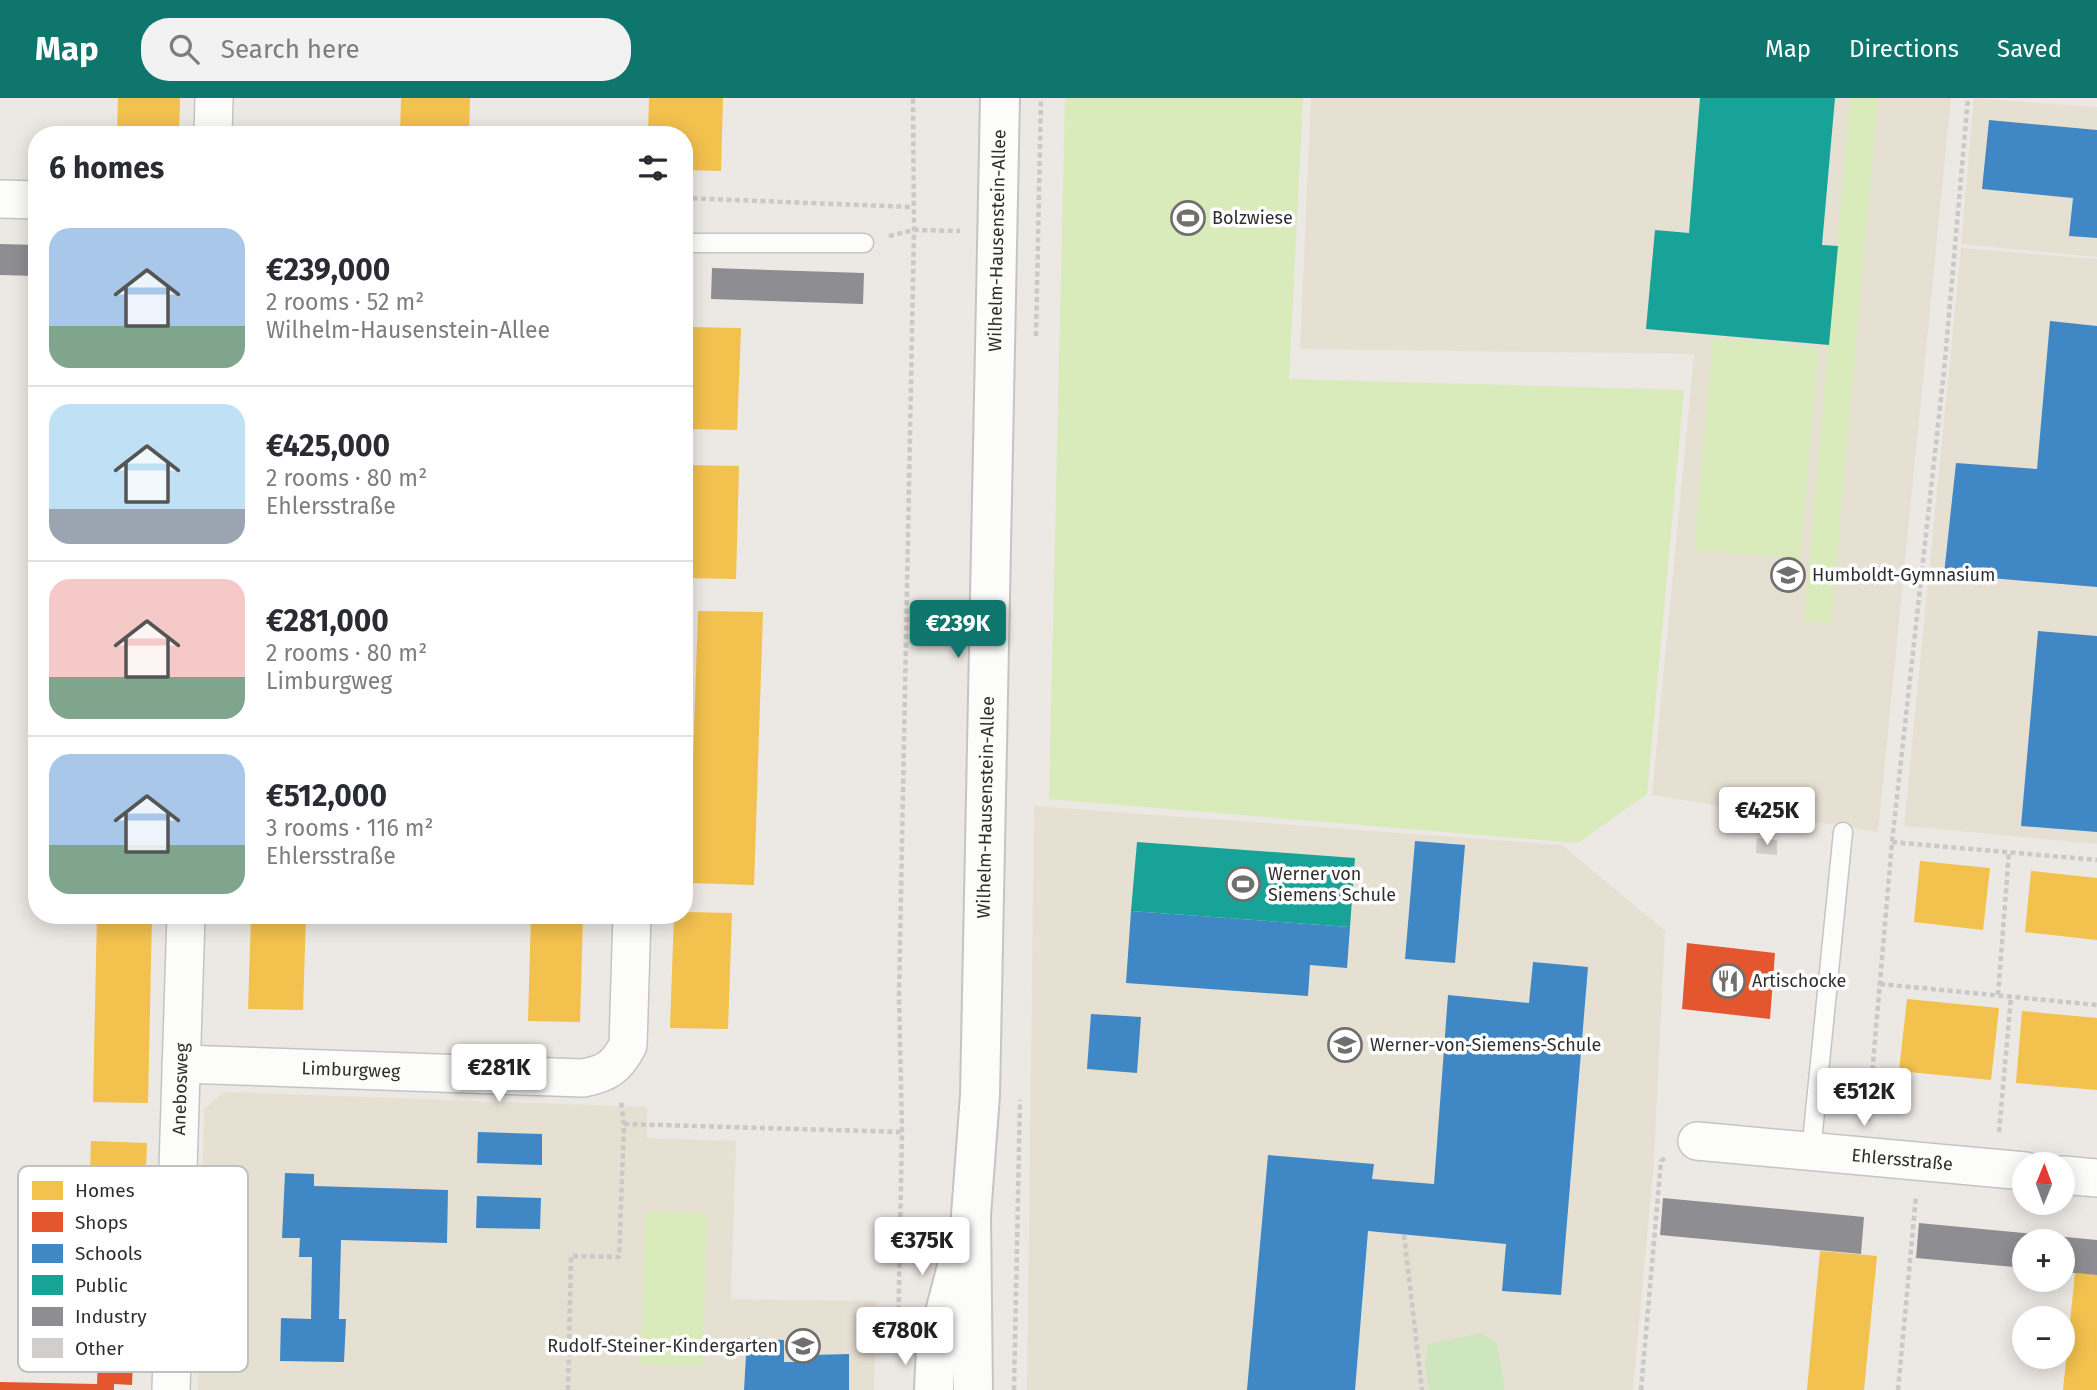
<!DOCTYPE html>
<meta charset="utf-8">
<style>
:root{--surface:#fff;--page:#f2f2f3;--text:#2b2b33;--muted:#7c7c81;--line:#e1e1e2;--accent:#0f766e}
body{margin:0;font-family:"Fira Sans",sans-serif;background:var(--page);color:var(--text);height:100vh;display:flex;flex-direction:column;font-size:26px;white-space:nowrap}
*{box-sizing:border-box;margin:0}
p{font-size:23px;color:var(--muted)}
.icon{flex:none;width:38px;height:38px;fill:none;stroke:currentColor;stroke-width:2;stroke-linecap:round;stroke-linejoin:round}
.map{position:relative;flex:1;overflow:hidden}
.side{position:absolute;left:28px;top:28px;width:665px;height:798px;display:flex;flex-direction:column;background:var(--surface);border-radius:28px;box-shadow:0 4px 18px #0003}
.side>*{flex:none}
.needle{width:46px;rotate:1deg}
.controls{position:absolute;left:2012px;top:1054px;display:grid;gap:14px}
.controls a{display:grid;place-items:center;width:63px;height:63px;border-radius:50%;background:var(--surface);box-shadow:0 4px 18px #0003;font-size:35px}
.price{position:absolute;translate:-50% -60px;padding:0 16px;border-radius:7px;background:#fff;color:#222;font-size:23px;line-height:46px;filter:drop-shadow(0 2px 4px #0008)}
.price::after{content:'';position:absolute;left:50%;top:42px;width:21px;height:16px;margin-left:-10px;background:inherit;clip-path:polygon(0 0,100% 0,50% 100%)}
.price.on{background:var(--accent);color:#fff}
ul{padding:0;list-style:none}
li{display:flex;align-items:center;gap:21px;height:175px;padding:0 21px}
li+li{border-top:2px solid var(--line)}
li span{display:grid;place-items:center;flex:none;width:196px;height:140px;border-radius:21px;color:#555}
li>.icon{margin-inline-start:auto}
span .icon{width:84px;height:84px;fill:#fffc;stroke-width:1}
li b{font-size:30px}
h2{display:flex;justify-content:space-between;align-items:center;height:84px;padding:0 21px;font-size:30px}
header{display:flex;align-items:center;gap:42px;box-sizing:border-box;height:98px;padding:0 35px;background:var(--accent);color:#fff}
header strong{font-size:33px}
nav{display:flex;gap:38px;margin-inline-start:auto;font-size:24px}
.search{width:490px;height:63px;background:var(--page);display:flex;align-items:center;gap:18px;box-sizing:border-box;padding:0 24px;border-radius:28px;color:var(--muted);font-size:26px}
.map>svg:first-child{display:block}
.education{fill:#e6e0d3}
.green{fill:#cee6be}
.pitch{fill:#d9eabb}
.homes{fill:#f2c14e}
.shops{fill:#e4572e}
.schools{fill:#3f88c5}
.public{fill:#17a398}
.industry{fill:#8d8d92}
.building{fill:#d1cecb}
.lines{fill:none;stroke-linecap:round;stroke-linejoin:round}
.lane-casing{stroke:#c5c4c5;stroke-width:21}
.street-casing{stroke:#c5c4c5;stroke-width:40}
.secondary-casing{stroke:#c5c4c5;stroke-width:42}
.path{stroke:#c9c9c8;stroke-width:4.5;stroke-dasharray:5 3.5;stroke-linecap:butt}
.lane{stroke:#fcfcfb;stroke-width:18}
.street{stroke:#fcfcfb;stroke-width:37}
.secondary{stroke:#fcfcfb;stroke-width:38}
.labels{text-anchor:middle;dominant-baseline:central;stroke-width:7;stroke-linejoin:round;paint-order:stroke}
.poi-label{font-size:18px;fill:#2e2e2e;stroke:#fff;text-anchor:start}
.street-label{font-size:18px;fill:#2e2e2e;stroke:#fff}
.key{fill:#fff;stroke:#c0c0c0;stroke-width:2}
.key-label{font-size:19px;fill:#2e2e2e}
</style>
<header>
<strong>Map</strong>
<div class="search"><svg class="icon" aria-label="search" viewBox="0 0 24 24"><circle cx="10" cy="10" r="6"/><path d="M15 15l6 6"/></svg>Search here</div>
<nav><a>Map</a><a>Directions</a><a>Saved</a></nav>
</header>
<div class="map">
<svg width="2097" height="1292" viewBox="0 0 2097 1292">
<rect width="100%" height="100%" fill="#ece8e4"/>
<path class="education" d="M 1311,0 L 1951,0 L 1878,734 L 1652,697 L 1694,256 L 1300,251 Z
M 1974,0 L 2097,9 L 2097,159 L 1961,146 Z
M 1961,150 L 2097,161 L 2097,746 L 1904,728 Z
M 1034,708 L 1562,747 L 1665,833 L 1654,1062 L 1633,1292 L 1027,1292 Z
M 225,994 L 647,1009 L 647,1040 L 736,1043 L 731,1201 L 877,1203 L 874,1292 L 198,1292 L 204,1011 Z"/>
<path class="green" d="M 1481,1235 L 1497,1245 L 1505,1292 L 1429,1292 L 1425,1268 L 1428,1246 Z"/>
<path class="pitch" d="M 1065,0 L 1303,0 L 1289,281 L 1684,292 L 1647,696 L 1578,745 L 1049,701 Z
M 1850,0 L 1878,0 L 1831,525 L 1804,523 Z
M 1713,240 L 1819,250 L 1800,461 L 1694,452 Z
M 645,1114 L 707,1115 L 703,1268 L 641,1267 Z"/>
<path class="homes" d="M 118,0 L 180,0 L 179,37 L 117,37 Z
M 401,0 L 470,0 L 469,37 L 400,37 Z
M 649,0 L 723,0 L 721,73 L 684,72 L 684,37 L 648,37 Z
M 689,229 L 741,230 L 737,332 L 685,331 Z
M 684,367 L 739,368 L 736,481 L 684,480 Z
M 698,513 L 763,514 L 754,787 L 689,785 Z
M 1920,763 L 1990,770 L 1983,832 L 1914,824 Z
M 2031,773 L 2097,780 L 2097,842 L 2025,834 Z
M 684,814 L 732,815 L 728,931 L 670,930 L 674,817 L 684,817 Z
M 97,817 L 152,817 L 148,1005 L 93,1004 Z
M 251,817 L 306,817 L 303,912 L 248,911 Z
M 531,817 L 583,817 L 580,924 L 528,923 Z
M 1907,901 L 1999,910 L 1991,982 L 1899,973 Z
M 2022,913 L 2097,920 L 2097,992 L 2016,985 Z
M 91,1043 L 147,1045 L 143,1143 L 88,1142 Z
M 1820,1153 L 1877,1158 L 1864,1292 L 1807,1292 Z
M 2075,1175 L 2097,1177 L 2097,1292 L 2063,1292 Z"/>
<path class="shops" d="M 1687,845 L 1775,855 L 1770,921 L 1682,911 Z
M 84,1194 L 136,1195 L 132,1287 L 114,1286 L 114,1292 L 0,1292 L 0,1284 L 97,1286 L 98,1259 L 81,1259 Z"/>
<path class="schools" d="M 1989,22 L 2097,32 L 2097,140 L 2069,138 L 2073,100 L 1982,91 Z
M 2050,223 L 2097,228 L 2097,489 L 1944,476 L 1956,365 L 2037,371 Z
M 2038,533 L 2097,538 L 2097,734 L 2021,728 Z
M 1415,743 L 1465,747 L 1455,865 L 1405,861 Z
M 1131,813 L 1350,829 L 1347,870 L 1310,867 L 1308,898 L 1126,885 Z
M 1533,864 L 1588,869 L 1561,1197 L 1502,1193 L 1506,1146 L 1368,1133 L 1355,1292 L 1247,1292 L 1268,1057 L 1374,1066 L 1372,1081 L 1434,1086 L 1448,897 L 1529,905 Z
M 1091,916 L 1141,919 L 1137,975 L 1087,971 Z
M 478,1034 L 542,1036 L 542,1067 L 477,1065 Z
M 285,1075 L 314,1076 L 314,1088 L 448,1092 L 447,1145 L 341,1142 L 339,1221 L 346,1221 L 344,1264 L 280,1263 L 281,1220 L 311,1221 L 312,1159 L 299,1159 L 300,1140 L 282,1140 Z
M 477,1098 L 541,1100 L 540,1131 L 476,1130 Z
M 747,1240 L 784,1242 L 784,1264 L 811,1264 L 811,1257 L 849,1256 L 849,1292 L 744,1292 Z"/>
<path class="public" d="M 1700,0 L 1835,0 L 1822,147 L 1838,148 L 1829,247 L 1646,231 L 1655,132 L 1689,135 Z
M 1137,744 L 1355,760 L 1350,829 L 1131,813 Z"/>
<path class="industry" d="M 0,146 L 37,147 L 37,178 L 0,177 Z
M 712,170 L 864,175 L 863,206 L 711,201 Z
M 1663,1100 L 1864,1119 L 1861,1156 L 1660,1137 Z
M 1919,1125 L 2097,1142 L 2097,1177 L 2063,1174 L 2063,1143 L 2025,1143 L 2025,1170 L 1916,1160 Z"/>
<path class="building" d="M 1757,740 L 1777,742 L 1777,757 L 1756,755 Z"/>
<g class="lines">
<g class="lane-casing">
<path id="lane" d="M 684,145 L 864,145
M 1811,1054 L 1843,734"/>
</g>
<g class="street-casing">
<g id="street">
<path d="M 213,37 L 214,0"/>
<path d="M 0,101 L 37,102"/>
<path id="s1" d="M 181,966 L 583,980 C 606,976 617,969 628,947 L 632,817"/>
<path id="s2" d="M 1697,1043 L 2025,1073"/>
<path d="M 2063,1077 L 2097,1080"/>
<path id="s3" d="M 171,1292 L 186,817"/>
</g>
</g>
<g class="secondary-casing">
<g id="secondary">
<path d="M 934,1292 L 936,1249 L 959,1161"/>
<path id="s4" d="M 973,1292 L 971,1117 L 980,997 L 1000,0"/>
</g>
</g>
<path class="path" d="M 684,100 L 911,109
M 889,138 L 914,132 L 960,133
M 1036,238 L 1041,0
M 1892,744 L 2097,762
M 1880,886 L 2097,907
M 1998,897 L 2009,754
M 1868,1023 L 1892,744 L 1944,273 L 1968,0
M 624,1026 L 902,1034
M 1999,1034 L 2011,899
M 1404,1137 L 1422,1292
M 898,1238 L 902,1034 L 899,897 L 914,132 L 913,0
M 568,1292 L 571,1158 L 619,1159 L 624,1026 L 621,1003
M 1014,1292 L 1020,1002
M 1641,1292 L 1661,1063 L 1667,1059
M 1898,1292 L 1916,1098"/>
<use href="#lane" class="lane"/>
<use href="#street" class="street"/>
<use href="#secondary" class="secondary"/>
</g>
<defs>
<g id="stadium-ring" transform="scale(1.75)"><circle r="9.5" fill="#fff" stroke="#706f6e" stroke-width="1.5"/><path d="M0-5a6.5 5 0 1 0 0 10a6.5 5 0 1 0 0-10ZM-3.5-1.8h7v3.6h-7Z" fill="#706f6e"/></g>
<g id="school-ring" transform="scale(1.75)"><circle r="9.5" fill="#fff" stroke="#706f6e" stroke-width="1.5"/><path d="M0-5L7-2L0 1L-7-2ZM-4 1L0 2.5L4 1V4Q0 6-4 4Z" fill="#706f6e"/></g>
<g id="restaurant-ring" transform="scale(1.75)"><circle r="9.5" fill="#fff" stroke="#706f6e" stroke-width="1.5"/><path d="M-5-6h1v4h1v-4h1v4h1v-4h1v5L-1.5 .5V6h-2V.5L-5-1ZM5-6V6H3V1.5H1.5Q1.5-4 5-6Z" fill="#706f6e"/></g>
</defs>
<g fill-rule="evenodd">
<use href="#stadium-ring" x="1188" y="120"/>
<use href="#school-ring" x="1788" y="477"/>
<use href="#stadium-ring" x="1243" y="786"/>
<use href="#restaurant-ring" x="1728" y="883"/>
<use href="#school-ring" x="1345" y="947"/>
<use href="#school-ring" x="803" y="1248"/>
</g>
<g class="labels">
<g class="poi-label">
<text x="1212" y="120">Bolzwiese</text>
<text x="1812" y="477">Humboldt-Gymnasium</text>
<text x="1268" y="776">Werner von<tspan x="1268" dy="21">Siemens Schule</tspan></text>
<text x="1752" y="883">Artischocke</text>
<text x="1370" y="947">Werner-von-Siemens-Schule</text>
<text x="778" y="1248" text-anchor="end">Rudolf-Steiner-Kindergarten</text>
</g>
<g class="street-label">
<text stroke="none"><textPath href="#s4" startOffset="1150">Wilhelm-Hausenstein-Allee</textPath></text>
<text stroke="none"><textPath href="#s4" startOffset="583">Wilhelm-Hausenstein-Allee</textPath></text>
<text stroke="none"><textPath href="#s1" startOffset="170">Limburgweg</textPath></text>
<text stroke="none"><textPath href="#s3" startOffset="301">Anebosweg</textPath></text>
<text stroke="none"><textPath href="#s2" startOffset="206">Ehlersstraße</textPath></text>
</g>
</g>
<rect x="18" y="1068" width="230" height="206" rx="10" class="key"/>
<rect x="32" y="1083" width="31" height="19" fill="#f2c14e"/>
<rect x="32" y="1114" width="31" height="20" fill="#e4572e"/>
<rect x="32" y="1146" width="31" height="19" fill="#3f88c5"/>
<rect x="32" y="1177" width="31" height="20" fill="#17a398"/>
<rect x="32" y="1209" width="31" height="19" fill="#8d8d92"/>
<rect x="32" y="1240" width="31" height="20" fill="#d1cecb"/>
<g class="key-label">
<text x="75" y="1099">Homes</text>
<text x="75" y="1131">Shops</text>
<text x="75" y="1162">Schools</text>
<text x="75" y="1194">Public</text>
<text x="75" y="1225">Industry</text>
<text x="75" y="1257">Other</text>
</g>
</svg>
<div class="controls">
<a><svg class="needle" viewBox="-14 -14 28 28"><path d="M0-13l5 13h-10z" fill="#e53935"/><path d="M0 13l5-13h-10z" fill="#7c7c81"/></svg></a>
<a>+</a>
<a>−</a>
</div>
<b class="price on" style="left:958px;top:562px">€239K</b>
<b class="price" style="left:1767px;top:749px">€425K</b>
<b class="price" style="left:499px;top:1006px">€281K</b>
<b class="price" style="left:1864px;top:1030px">€512K</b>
<b class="price" style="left:922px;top:1179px">€375K</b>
<b class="price" style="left:905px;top:1269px">€780K</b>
<section class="side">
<h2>6 homes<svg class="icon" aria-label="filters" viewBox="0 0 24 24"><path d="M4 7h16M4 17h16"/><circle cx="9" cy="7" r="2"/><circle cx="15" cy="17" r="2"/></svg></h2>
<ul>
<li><span style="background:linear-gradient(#a9c7e8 70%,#7fa58c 0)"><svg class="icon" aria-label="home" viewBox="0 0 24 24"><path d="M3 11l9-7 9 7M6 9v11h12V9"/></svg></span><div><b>€239,000</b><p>2 rooms · 52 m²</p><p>Wilhelm-Hausenstein-Allee</p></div></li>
<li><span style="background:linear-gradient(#bfe0f5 75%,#9aa5b1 0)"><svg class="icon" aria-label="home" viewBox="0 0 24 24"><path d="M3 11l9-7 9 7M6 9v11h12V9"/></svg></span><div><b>€425,000</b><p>2 rooms · 80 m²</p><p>Ehlersstraße</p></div></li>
<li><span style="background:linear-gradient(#f6c9c9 70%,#7fa58c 0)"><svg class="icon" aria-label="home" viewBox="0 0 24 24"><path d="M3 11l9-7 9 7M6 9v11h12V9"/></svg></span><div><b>€281,000</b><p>2 rooms · 80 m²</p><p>Limburgweg</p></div></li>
<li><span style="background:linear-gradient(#a9c7e8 65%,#7fa58c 0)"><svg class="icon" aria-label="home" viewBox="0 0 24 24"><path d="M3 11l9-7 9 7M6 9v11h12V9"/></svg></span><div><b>€512,000</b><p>3 rooms · 116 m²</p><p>Ehlersstraße</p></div></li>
</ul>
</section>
</div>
